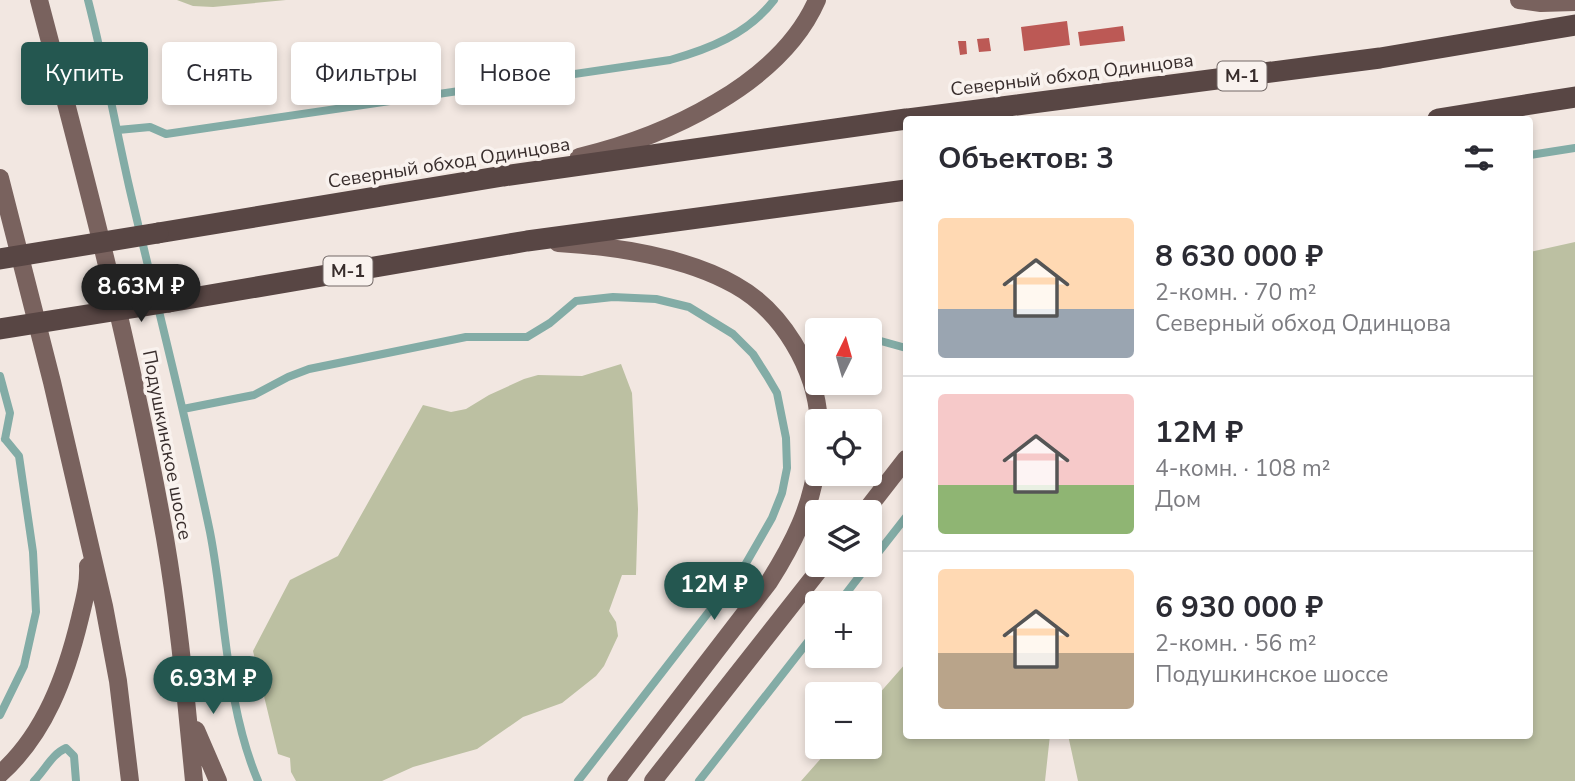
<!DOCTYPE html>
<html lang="ru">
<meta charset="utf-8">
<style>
:root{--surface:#fff;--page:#f7f7f7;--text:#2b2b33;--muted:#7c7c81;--line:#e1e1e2;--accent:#245750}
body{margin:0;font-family:"Nunito Sans",sans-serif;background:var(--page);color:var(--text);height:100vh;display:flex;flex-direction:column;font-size:26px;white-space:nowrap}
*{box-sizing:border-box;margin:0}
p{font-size:23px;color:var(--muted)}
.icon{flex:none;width:38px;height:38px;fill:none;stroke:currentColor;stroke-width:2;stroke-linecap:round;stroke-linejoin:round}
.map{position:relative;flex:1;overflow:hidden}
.panel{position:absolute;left:903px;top:116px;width:630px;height:623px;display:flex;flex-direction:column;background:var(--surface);border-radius:7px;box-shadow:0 4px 10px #0003}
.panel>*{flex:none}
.top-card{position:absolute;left:21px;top:42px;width:665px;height:63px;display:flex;gap:14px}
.needle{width:46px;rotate:5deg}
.buttons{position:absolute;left:805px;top:318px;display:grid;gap:14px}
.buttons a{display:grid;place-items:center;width:77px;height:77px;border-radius:7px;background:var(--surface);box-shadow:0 4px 10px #0003;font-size:35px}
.price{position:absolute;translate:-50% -60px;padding:0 16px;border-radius:24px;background:var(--accent);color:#fff;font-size:23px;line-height:46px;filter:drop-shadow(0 2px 4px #0008)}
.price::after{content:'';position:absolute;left:50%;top:42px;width:21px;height:16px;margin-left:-10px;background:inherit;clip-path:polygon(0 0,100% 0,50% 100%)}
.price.on{background:#222;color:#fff}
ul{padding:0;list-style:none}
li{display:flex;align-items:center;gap:21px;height:175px;padding:0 35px}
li+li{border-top:2px solid var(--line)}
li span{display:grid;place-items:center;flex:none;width:196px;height:140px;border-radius:7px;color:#555}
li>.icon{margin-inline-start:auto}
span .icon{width:84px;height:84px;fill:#fffc;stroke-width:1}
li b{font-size:30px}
h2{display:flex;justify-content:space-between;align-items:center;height:84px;padding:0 35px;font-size:30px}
.chip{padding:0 24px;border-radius:7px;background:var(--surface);box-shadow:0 4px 10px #0003;font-size:24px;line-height:63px}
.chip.on{background:var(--accent);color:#fff}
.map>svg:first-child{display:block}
.green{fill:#bcc0a2}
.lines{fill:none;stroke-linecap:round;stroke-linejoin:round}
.stream{stroke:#83aca6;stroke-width:8}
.building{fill:#bc5955}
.major{stroke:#79625e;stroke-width:18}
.highway{stroke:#584644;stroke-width:21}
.highway-bridge{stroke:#584644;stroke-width:21}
.labels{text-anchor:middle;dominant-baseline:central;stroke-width:7;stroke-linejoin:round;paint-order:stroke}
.shield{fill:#f9f2ee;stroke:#726866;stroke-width:2}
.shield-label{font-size:18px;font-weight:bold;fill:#382d2c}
.street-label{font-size:19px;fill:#382d2c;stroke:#f9f2ee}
</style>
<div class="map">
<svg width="1575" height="781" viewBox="0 0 1575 781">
<rect width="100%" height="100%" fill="#f2e7e1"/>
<path class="green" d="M 177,0 L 286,0 L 213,7 L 193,6 Z
M 1575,242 L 1575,781 L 1078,781 L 1068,735 L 1530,735 L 1530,252 Z
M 621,364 L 632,393 L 638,509 L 636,575 L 622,575 L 609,611 L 616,622 L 618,636 L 604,666 L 596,676 L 562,703 L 523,717 L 477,749 L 413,767 L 382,781 L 296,781 L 291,772 L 290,758 L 278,754 L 253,651 L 290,580 L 338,556 L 423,405 L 451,412 L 466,409 L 489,395 L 524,379 L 538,375 L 582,376 Z
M 906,663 L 906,735 L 1050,735 L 1045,781 L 801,781 L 831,747 L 870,747 L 870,704 Z"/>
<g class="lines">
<path class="stream" d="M 88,0 C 104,62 115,124 129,186 C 156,302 186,416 210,532 C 226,614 225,703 258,781
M 118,130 L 150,127 L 166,134 L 670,60 C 709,49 748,34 774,0
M 1530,155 L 1575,148
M 870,338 L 906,348
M 0,376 L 10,413 L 5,439
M 183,409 L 254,395 L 288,377 L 309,369 L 466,337 L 527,337 L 550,323 L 576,301 L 613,297 L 656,299 L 689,307 L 733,334 L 753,354 L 767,376 L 777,393 L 786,438 L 787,468 L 782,493 L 772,518 L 745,565 L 578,781
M 870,563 L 906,517
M 838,604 L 868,565
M 0,715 L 24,666 L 36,612 L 33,552 L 19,456 L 5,439
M 34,781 C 45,770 52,754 66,748 L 74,756 L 76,781
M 699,781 L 817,630"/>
</g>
<path class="building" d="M 1067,21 L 1070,45 L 1024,51 L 1021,27 Z
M 1123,26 L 1125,41 L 1080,46 L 1078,32 Z
M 989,38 L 991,51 L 979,52 L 977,39 Z
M 958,41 L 966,41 L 967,54 L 960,55 Z"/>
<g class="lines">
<path class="major" d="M 39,0 C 86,178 133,357 165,538 C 179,619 186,700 194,781
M 1519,0 L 1541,3 L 1575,2
M 579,157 C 664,137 780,85 817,0
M 0,178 L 52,382 L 104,606 L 118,681 L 130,781
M 558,243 C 614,246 686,257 735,285 C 782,311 816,368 819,422
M 864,513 L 906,459
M 196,730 L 218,781
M 0,774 C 45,734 66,676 80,618 C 84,601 89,584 88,566
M 616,781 L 769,582 C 793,544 812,507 817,462
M 653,781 L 823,565"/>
<path class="highway" d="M 908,119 L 1380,58 L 1575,25
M 1438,119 L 1575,97
M 158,233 L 503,176 L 906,119
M 169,302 L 527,241 L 906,190"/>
<path class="highway-bridge" d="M 0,259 L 158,233
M 0,329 L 169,302"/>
</g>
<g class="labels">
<g class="shield">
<rect x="1217.5" y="61.5" width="49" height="29" rx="5"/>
<rect x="323.5" y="256.5" width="49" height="29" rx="5"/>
</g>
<g class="shield-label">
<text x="1242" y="76">М-1</text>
<text x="348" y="271">М-1</text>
</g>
<g class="street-label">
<text transform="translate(1072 75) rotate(-7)">Северный обход Одинцова</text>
<text transform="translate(449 163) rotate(-9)">Северный обход Одинцова</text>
<text transform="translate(167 445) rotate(79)">Подушкинское шоссе</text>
</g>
</g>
</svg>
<div class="buttons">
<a><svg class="needle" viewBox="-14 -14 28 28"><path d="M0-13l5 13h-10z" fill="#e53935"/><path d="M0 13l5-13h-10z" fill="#7c7c81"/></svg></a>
<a><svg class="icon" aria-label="locate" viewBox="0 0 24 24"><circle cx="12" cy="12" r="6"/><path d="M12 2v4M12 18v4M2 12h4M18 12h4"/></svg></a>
<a><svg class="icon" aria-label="layers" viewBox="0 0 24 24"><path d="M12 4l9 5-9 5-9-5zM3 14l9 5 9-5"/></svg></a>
<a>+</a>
<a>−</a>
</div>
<b class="price on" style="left:141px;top:324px">8.63M ₽</b>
<b class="price" style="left:714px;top:622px">12M ₽</b>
<b class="price" style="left:213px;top:716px">6.93M ₽</b>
<div class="top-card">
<a class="chip on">Купить</a>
<a class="chip">Снять</a>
<a class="chip">Фильтры</a>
<a class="chip">Новое</a>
</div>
<section class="panel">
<h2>Объектов: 3<svg class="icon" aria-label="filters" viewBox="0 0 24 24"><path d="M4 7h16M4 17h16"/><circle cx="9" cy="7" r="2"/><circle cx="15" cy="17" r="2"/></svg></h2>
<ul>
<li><span style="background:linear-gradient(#ffd9b3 65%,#9aa5b1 0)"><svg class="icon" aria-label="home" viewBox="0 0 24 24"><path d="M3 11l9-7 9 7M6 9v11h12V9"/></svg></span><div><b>8 630 000 ₽</b><p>2-комн. · 70 m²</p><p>Северный обход Одинцова</p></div></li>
<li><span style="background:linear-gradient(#f6c9c9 65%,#8fb573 0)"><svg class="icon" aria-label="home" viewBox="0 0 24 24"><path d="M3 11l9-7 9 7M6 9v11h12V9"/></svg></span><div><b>12M ₽</b><p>4-комн. · 108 m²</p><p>Дом</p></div></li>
<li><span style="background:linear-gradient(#ffd9b3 60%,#b9a48a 0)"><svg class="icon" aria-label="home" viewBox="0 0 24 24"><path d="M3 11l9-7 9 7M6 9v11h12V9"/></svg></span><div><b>6 930 000 ₽</b><p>2-комн. · 56 m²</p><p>Подушкинское шоссе</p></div></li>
</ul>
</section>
</div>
